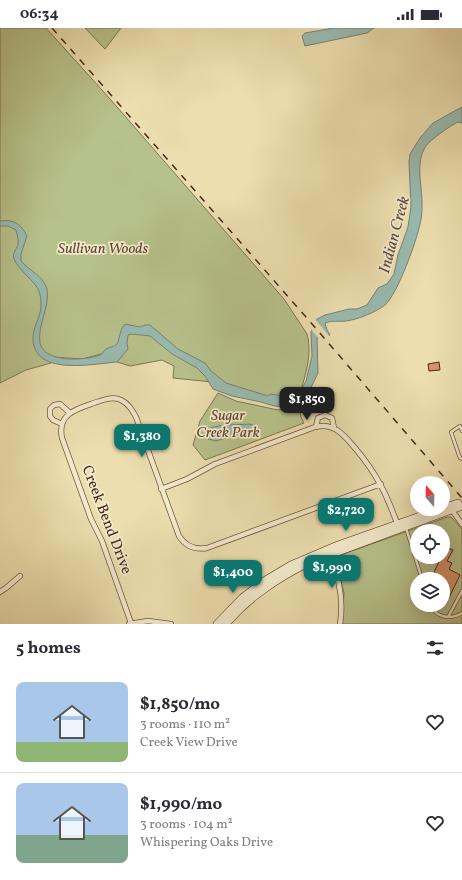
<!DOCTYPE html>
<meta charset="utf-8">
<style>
:root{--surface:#fff;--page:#f2f2f3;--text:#2b2b33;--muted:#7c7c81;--line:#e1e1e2;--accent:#0f766e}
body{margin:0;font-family:Vollkorn,serif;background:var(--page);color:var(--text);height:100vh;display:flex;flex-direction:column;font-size:15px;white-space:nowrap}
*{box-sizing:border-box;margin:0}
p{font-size:13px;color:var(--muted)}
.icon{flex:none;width:22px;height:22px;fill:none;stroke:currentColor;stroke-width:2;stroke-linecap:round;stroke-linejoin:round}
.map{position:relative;height:596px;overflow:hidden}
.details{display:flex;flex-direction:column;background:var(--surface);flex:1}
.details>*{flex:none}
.needle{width:26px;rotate:340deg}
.fabs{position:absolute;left:410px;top:448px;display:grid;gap:8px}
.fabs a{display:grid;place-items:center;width:40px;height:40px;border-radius:50%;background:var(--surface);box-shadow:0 4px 16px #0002;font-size:20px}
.price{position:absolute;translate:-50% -34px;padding:0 9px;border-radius:8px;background:var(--accent);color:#fff;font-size:13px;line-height:26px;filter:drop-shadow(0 1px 2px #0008)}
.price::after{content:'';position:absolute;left:50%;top:24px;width:12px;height:9px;margin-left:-6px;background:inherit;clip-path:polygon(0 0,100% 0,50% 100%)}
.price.current{background:#222;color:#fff}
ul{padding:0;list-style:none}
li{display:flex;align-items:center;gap:12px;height:100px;padding:0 16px}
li+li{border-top:1px solid var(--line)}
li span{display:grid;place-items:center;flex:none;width:112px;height:80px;border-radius:8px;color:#555}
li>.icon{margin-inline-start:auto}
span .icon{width:48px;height:48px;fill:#fffc;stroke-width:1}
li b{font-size:17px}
h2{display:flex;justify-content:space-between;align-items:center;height:48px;padding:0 16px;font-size:17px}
.status{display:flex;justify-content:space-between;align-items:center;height:28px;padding:0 20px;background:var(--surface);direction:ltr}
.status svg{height:11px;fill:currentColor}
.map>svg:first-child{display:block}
.green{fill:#b7c18b;stroke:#807554;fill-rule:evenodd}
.water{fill:#99bbb0;stroke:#798176}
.pier{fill:#ecdeaf}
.building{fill:#d8936a;stroke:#49291e}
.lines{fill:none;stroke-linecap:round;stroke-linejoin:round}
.service-casing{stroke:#725642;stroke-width:4}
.minor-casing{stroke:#725642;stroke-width:6}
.secondary-casing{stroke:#49291e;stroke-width:8}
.service{stroke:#f3eacb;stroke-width:2.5}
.minor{stroke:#f3eacb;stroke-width:4.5}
.secondary{stroke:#f3eacb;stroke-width:7}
.rail{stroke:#49291e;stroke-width:1.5;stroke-dasharray:7 7;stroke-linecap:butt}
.labels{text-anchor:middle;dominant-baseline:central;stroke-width:3.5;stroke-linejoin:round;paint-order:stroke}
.park-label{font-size:15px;font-style:italic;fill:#5f4734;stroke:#f3eacb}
.street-label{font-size:15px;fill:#49291e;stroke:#f3eacb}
.water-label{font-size:16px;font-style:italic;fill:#5d4e42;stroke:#f3eacb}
</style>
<div class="status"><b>06:34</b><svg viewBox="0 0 49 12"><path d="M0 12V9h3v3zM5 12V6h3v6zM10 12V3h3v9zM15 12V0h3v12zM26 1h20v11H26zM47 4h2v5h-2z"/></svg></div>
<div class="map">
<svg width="462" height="596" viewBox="0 0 462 596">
<rect width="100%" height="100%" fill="#ecdeaf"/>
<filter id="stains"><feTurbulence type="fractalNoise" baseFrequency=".005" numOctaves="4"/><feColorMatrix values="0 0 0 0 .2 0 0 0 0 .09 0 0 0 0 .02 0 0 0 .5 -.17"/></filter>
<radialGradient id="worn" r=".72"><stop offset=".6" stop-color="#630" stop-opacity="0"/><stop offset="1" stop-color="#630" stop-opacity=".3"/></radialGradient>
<path class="green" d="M 0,0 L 46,0 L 111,72 L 284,271 L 307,306 C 313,328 304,351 298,372 L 289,376 L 222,355 L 173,350 L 174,338 L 162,332 L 130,338 L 117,334 L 113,323 L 82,331 L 53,329 L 51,335 L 26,342 L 0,355 Z
M 85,0 L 121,0 L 105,21 Z
M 218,365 L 236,373 L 278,382 L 299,378 L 301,389 L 304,395 L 205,432 L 193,417 L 200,393 Z
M 447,489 L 451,489 L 462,501 L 462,596 L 342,596 L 344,565 L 337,536 L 338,529 L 349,524 ZM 417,503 L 443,503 L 443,529 L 417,529 ZM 417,551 L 443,551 L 443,577 L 417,577 Z"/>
<path class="water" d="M 334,0 L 374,0 L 367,5 L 305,18 L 302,8 L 305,5 Z
M 462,79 L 462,95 L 458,94 C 450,98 431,111 426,118 C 415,134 422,157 422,175 C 422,182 422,189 420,196 C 417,212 397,267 385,277 C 376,284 357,292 346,293 C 338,294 333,292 325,295 L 327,302 L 330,307 L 317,310 L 318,345 L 305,372 L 299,377 L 286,379 L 274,378 L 261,374 L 232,368 L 213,361 L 205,348 L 197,340 L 172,326 L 150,308 L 131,306 L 128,307 L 127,315 L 128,321 L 117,334 C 92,336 31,349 33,308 C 34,297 42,286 41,275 C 41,271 40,266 39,263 C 35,253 19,243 14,231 C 12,225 16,222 18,217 C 19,212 17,207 16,202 L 8,198 L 0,198 L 0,193 C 14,191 21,196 27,208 L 21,226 L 21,233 C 29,243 43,247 47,261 C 50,280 37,297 40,315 C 44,335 85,333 100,327 C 103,326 104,322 106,321 C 110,319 114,319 117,316 C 120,311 119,303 125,296 L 140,299 L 145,297 L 150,297 L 178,321 L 205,335 L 211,343 L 226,355 L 268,368 L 270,366 C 279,367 287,370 297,369 L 306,353 L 312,328 L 311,304 L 317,291 L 325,287 L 349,281 L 357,281 L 367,277 L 378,260 L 387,256 L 394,246 L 398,227 L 408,199 L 411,179 L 409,134 L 410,126 L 420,110 L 433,95 Z
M 250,396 L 255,398 L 256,400 L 216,413 L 208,411 L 205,403 C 211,396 240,397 250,396 Z"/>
<path class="pier" d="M 315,291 L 330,309 L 319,311 L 310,300 Z"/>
<path class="building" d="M 439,334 L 440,342 L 429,343 L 428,336 Z
M 445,519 L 453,522 L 447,533 L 452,535 L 449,541 L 460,547 L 446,576 L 443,574 L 443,551 L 431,551 L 441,529 L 443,529 L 443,524 Z"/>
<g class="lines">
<g class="service-casing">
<path id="service" d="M 462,403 L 460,398 L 451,404 L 460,430 L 462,431
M 406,500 L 422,551
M 431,577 C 436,590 451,592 462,585
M 448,589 L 462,563"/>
</g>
<g class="minor-casing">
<path id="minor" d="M 62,396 L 53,392 L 50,388 L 50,381 L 54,377 L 60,376 L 70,385
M 316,399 L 318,390 L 325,387 L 332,390 L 334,400
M 161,461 L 187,451 L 215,436 L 315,399 C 334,394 344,407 355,420 C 377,446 387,467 398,498
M 451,481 L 462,496
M 330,527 C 339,549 344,572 340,596
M 0,564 L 6,560 L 20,548
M 131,595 L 102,513 L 91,491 L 62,410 C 57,386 76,381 94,375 C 103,372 112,368 121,372 C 129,376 132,382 136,389 L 179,508 C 186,519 195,522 207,520 L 381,456
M 129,596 L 148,593 L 171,596"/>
</g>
<g class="secondary-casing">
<path id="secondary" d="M 443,480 L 458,475
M 217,596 L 242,570 L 264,553 L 291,537 L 338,517 L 440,481
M 226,596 C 249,569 277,551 308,535 L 462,478"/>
</g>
<use href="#service" class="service"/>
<use href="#minor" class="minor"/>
<use href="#secondary" class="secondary"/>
<path class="rail" d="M 52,0 L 306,289 L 462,470"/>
</g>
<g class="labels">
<g class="park-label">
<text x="103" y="221">Sullivan Woods</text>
<text x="228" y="388">Sugar<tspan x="228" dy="17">Creek Park</tspan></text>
</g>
<g class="street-label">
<text transform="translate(106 492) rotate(69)">Creek Bend Drive</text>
</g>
<g class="water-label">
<text transform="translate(395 207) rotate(-75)">Indian Creek</text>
</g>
</g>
<rect width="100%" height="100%" filter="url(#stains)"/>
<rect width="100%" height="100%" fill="url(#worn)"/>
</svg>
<div class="fabs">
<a><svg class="needle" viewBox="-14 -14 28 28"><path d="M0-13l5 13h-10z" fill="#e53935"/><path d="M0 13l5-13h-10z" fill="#7c7c81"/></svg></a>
<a><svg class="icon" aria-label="locate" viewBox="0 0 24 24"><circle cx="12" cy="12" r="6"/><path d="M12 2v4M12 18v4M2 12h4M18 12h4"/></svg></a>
<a><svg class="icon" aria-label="layers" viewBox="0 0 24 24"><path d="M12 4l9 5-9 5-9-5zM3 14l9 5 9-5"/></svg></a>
</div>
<b class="price current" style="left:307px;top:393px">$1,850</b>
<b class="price" style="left:142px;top:430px">$1,380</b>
<b class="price" style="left:346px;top:504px">$2,720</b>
<b class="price" style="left:332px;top:561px">$1,990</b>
<b class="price" style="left:233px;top:566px">$1,400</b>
</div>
<section class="details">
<h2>5 homes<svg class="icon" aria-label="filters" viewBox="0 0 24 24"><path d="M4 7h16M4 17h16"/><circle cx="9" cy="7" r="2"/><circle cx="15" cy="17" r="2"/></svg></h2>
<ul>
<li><span style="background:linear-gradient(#a9c7e8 75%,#8fb573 0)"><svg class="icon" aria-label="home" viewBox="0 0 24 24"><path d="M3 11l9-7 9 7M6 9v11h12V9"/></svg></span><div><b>$1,850/mo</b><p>3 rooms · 110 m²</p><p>Creek View Drive</p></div><svg class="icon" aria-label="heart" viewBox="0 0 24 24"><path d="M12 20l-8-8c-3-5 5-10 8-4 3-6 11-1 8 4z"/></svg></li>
<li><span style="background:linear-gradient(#a9c7e8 65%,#7fa58c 0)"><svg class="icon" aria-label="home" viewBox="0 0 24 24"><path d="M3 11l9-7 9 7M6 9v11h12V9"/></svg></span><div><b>$1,990/mo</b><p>3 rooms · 104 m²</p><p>Whispering Oaks Drive</p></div><svg class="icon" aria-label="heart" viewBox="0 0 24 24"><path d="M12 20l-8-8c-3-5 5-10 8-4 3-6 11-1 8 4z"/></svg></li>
</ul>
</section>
